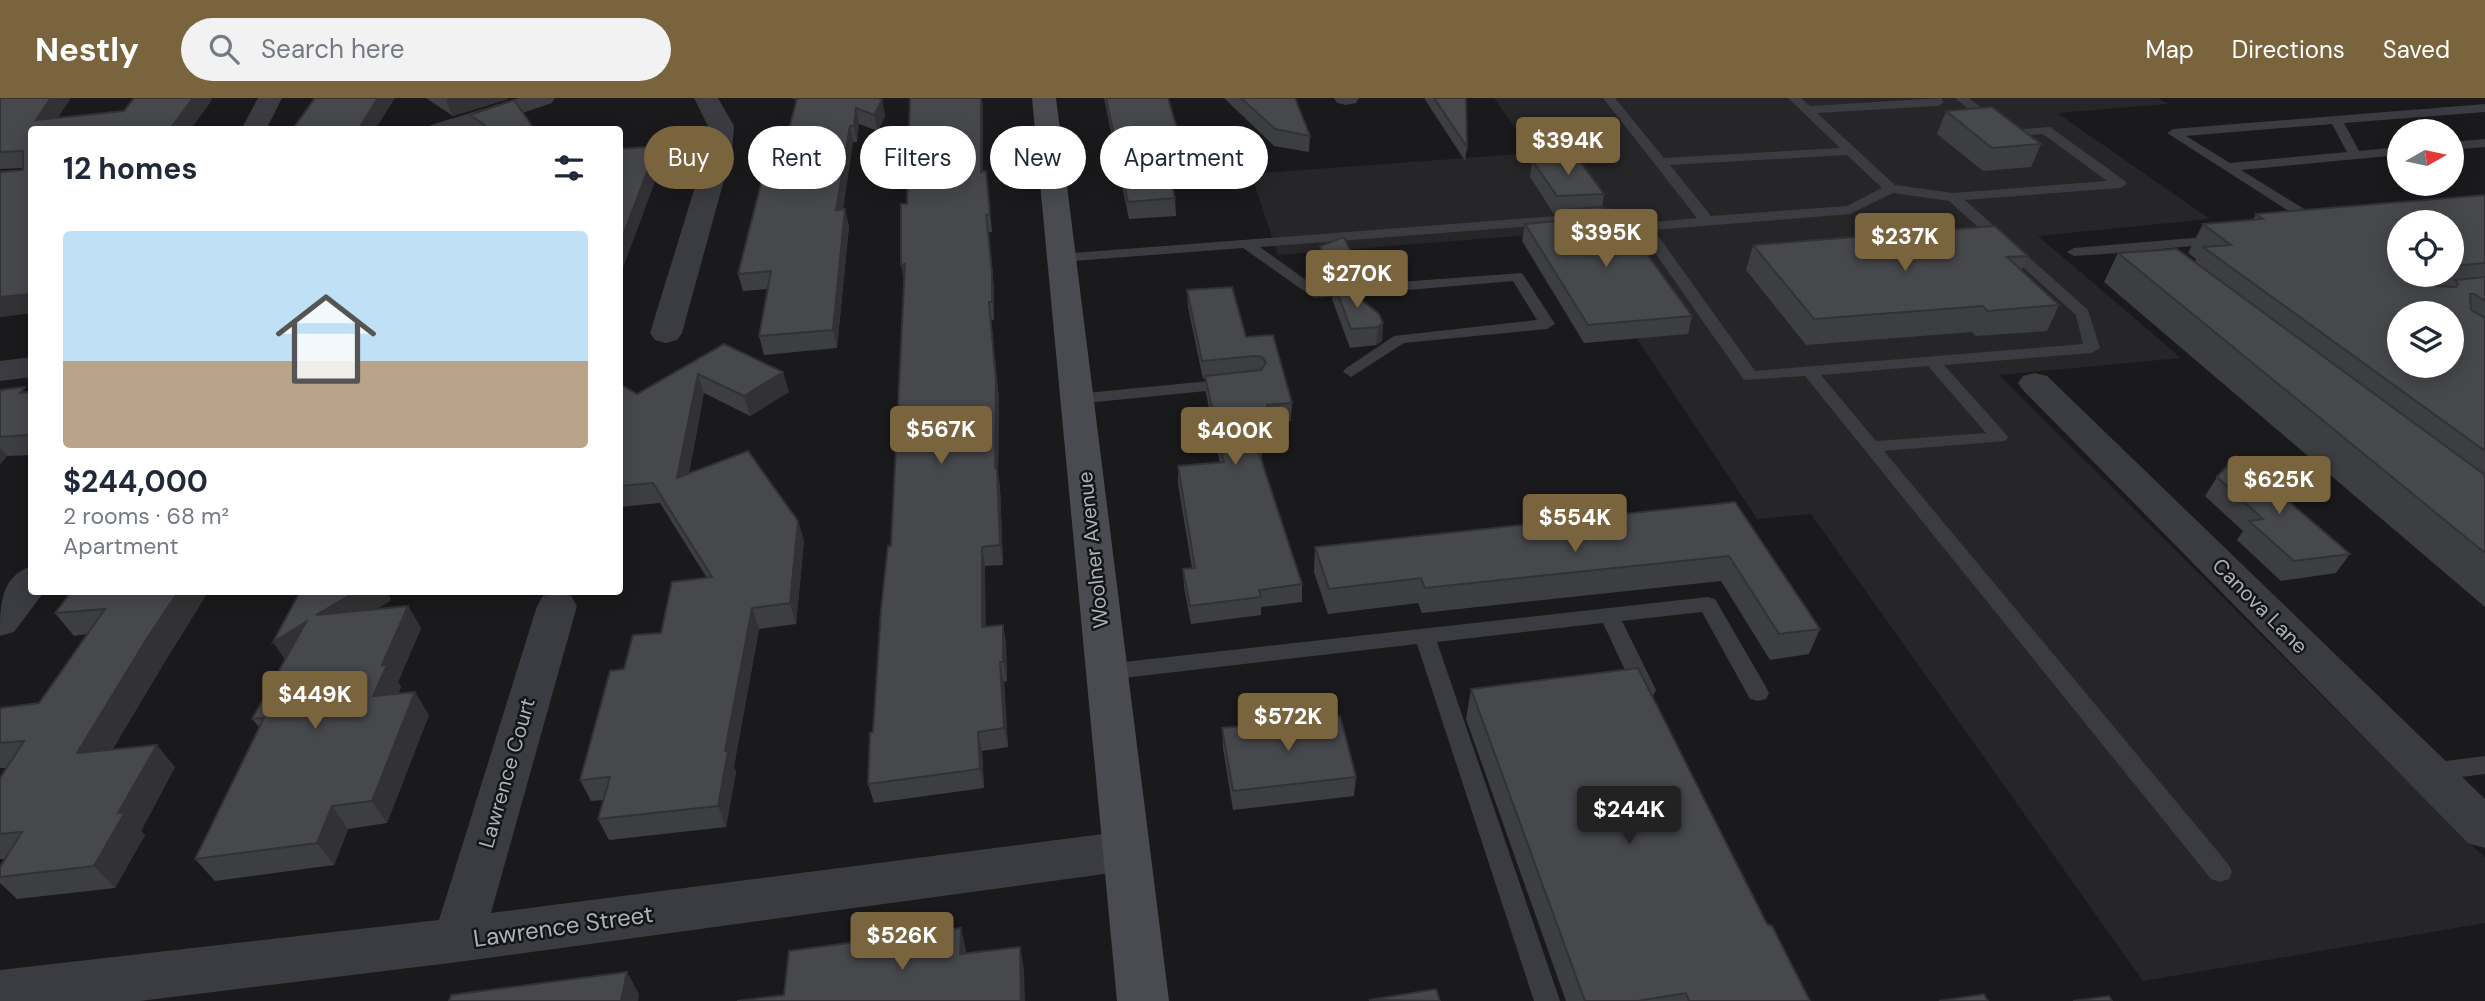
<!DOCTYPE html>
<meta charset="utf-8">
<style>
:root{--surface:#fff;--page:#f2f2f3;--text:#1f2937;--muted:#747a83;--line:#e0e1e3;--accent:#7a643d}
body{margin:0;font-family:"DM Sans",sans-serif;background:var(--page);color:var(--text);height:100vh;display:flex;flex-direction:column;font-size:26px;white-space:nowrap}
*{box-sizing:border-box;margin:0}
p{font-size:23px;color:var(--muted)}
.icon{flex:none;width:38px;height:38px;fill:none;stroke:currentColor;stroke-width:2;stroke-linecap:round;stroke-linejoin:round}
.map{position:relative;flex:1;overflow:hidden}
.sheet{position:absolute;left:28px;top:28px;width:595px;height:469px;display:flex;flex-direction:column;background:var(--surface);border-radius:7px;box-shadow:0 4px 18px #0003}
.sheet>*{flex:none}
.top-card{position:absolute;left:644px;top:28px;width:665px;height:63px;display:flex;gap:14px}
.needle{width:46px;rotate:81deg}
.fabs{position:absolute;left:2387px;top:21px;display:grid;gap:14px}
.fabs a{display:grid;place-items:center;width:77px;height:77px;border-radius:50%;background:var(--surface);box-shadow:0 4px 18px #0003;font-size:35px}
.price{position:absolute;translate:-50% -60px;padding:0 16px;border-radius:7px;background:var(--accent);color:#fff;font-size:23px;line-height:46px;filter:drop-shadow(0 2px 4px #0008)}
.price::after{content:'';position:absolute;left:50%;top:42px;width:21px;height:16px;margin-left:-10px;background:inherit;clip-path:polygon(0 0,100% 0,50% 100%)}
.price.on{background:#222;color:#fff}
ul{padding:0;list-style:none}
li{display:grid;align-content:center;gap:14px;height:371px;padding:0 35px}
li+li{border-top:2px solid var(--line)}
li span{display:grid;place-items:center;height:217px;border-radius:7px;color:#555}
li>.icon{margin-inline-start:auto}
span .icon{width:126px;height:126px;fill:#fffc;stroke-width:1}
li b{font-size:30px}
h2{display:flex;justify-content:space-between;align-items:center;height:84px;padding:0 35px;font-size:30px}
.tag{padding:0 24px;border-radius:32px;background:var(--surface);box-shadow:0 4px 18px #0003;font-size:24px;line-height:63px}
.tag.on{background:var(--accent);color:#fff}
header{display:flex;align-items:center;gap:42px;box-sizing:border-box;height:98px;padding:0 35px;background:var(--accent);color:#fff}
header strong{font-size:33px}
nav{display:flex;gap:38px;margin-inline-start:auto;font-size:24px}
.search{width:490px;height:63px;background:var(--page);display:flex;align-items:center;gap:18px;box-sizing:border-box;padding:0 24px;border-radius:38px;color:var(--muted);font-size:26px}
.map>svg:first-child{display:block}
.built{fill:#262629}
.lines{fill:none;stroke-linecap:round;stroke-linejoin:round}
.lane{fill:#3b3c41;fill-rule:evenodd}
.street{fill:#3b3c41;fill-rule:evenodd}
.secondary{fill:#494b51;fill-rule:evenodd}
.wall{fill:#3d3e41;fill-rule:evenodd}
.shaded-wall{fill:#323235}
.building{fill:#47484c;stroke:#323235;stroke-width:2;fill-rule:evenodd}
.labels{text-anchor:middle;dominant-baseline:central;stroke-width:5;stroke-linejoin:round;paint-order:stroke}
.street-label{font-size:21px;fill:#adb2bb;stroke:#151517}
.near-street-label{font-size:24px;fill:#adb2bb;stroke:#151517}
</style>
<header>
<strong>Nestly</strong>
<div class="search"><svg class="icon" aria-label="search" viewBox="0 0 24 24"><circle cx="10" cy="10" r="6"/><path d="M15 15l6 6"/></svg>Search here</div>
<nav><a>Map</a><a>Directions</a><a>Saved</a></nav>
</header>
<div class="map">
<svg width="2485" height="903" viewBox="0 0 2485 903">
<rect width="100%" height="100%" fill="#1a1a1c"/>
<path class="built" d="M 1494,0 L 2158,0 L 2168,6 L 2057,15 L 2210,121 L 2038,138 L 2181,260 L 1999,277 L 2485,760 L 2485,825 L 2143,883 L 1811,416 L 1757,421 L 1566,134 L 1278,157 L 1251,76 L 1532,55 Z"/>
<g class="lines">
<path class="lane" d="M 1603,0 L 1615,0 L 1664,60 L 1840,50 L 1788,0 L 1801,0 L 1810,8 L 1941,0 L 1944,4 L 1938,8 L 1817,15 L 1895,87 L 1953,95 L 2107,83 L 2043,36 L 2002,39 L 1955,0 L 1969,0 L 2009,32 L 2050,29 L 2125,83 L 2127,86 L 2120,90 L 1965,102 L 2088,212 L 2100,250 L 2092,255 L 1944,267 L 2005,335 L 2008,339 L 2005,343 L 1884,353 L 2229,767 L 2232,774 L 2229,781 L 2220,784 L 2211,781 L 1805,278 L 1744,282 L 1639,132 L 1596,123 L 1260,149 L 1317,190 L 1522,175 L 1555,226 L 1547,231 L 1404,245 L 1351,279 L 1343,274 L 1345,271 L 1394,238 L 1537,222 L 1513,183 L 1314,200 L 1243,150 L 1060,164 L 1053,160 L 1060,156 L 1596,115 L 1644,125 L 1697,120 ZM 1847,57 L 1882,90 L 1847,108 L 1711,118 L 1670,67 ZM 1893,95 L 1949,103 L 2076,217 L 2083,246 L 1755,273 L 1654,132 L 1850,116 ZM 1928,268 L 1986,335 L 1876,343 L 1821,277 Z
M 2485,6 L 2485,14 L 2344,25 L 2359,53 L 2399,49 L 2399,57 L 2241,72 L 2306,112 L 2328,112 L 2330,115 L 2323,119 L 2298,119 L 2167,35 L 2173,31 ZM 2332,26 L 2347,54 L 2230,65 L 2186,38 Z
M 2485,41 L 2485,49 L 2452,52 L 2452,44 Z
M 2217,138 L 2224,142 L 2222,145 L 2151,152 L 2171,169 L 2164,173 L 2134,154 L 2074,158 L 2067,154 L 2074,150 Z
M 1230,281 L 1238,286 L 1236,290 L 1076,306 L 1068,301 L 1076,296 Z
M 1708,499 L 1715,501 L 1766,589 L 1769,595 L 1766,601 L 1758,603 L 1750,601 L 1702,514 L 1622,523 L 1656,592 L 1653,598 L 1645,600 L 1637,598 L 1603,525 L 1437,544 L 1560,903 L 1534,903 L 1417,546 L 1106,582 L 1099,580 L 1095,574 L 1099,568 L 1106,566 Z
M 2485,658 L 2485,676 L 2430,683 L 2422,680 L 2419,674 L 2422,668 L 2430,665 Z"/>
<path class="street" d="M 258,0 L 282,0 L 266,32 L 241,32 Z
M 519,0 L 555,0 L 552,5 L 471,32 L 428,32 L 431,27 Z
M 694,0 L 718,0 L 734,28 L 732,53 L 682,235 L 677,242 L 666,245 L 655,242 L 650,235 L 706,53 L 708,28 Z
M 1334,0 L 1359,0 L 1356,5 L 1346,7 L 1337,5 Z
M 32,259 L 32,279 L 0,283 L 0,263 Z
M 2035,275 L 2047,278 L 2485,701 L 2485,750 L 2468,745 L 2023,292 L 2018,285 L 2023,278 Z
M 32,468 L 32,494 L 44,494 L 14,534 L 0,538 C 0,508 0,478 32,468 Z
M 557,494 L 571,498 L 577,508 L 491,815 L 1126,733 L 1143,739 L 1150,753 L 1143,767 L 1126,773 L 458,864 L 140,903 L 0,903 L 0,872 L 439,822 L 537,508 L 543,498 Z"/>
<path class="secondary" d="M 1032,0 L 1056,0 L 1169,903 L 1117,903 Z"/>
</g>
<path class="wall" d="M 0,0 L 58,20 L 210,5 L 32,32 L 32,215 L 0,219 L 0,74 L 23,72 L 23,70 L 0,71 Z
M 426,0 L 508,0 L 508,1 L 453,18 Z
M 791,0 L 878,0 L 882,2 L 885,18 L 878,33 L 859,26 L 857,44 L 853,44 L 843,111 L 849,128 L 837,250 L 764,257 L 759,238 L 768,191 L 743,193 L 738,176 L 771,74 L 788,36 L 797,2 Z
M 910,0 L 982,0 L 983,73 L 986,73 L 992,134 L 989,134 L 994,192 L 994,222 L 991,222 L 999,301 L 998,376 L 1000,389 L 1003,467 L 985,468 L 985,529 L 1003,527 L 1006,546 L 1007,583 L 1004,584 L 1008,649 L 982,653 L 984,690 L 874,705 L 868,686 L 891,448 L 904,185 Z
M 1104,0 L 1168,0 L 1184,55 L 1185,71 L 1167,73 L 1175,100 L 1176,118 L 1129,121 Z
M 1224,0 L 1295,0 L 1310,38 L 1309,54 L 1274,48 Z
M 1424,0 L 1466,0 L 1467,49 L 1465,63 Z
M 1946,13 L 2041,46 L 2031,69 L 1983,73 L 1937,36 Z
M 470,17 L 535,32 L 475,32 Z
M 1532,62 L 1604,96 L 1602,110 L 1692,218 L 1688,236 L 1584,245 L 1522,143 L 1525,126 L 1563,123 L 1564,115 L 1554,116 L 1530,79 Z
M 2485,97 L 2485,509 L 2104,184 L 2118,155 L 2195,164 L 2196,161 L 2188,155 L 2203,126 L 2253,122 L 2256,116 ZM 2452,124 L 2452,177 L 2399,177 Z
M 1753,147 L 2028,158 L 2021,173 L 2059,207 L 2047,233 L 1976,238 L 1972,234 L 1806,247 L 1746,172 Z
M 1320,148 L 1357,167 L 1356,185 L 1342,186 L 1383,225 L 1382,243 L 1376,247 L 1350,250 L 1332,201 L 1333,186 L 1327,187 L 1320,166 Z
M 1187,192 L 1246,239 L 1273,237 L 1292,305 L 1291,323 L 1271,324 L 1273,331 L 1273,349 L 1262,349 L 1262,362 L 1302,486 L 1302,504 L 1261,509 L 1261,517 L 1191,526 L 1184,489 L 1183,471 L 1192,470 L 1178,386 L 1178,368 L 1220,365 L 1206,295 L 1205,280 L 1203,281 L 1188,209 Z
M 724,246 L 789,294 L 750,318 L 704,295 L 689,375 L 798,423 L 804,443 L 796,526 L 759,531 L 734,668 L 736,674 L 726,729 L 609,742 L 598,721 L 604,702 L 591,703 L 580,682 L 624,571 L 661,535 L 707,480 L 660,405 L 620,409 L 620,286 L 637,296 Z
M 0,292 L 32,294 L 32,357 L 7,358 L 0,366 Z
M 2217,379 L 2350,456 L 2336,475 L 2281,483 L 2237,442 L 2243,433 L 2205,398 Z
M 1735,404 L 1820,531 L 1809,556 L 1770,562 L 1721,483 L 1422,515 L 1418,505 L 1328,516 L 1314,474 L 1315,449 Z
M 208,494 L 164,565 L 112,652 L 175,669 L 141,733 L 145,737 L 115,790 L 17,801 L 0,785 L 0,769 L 5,761 L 0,761 L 0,680 L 7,670 L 0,670 L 0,610 L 39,605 L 87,536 L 74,538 L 55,515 Z
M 300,494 L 387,494 L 391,502 L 377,511 L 408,508 L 421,530 L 398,584 L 401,589 L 398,596 L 429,617 L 387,725 L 348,731 L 334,767 L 215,783 L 195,761 L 259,629 L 252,621 L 285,561 Z
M 1471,591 L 1767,826 L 1810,903 L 1566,903 L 1466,621 Z
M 1222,630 L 1356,679 L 1354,698 L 1233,712 L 1223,650 Z"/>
<path class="shaded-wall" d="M 51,0 L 71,0 L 50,32 L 36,22 Z
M 193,0 L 212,0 L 210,5 L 190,32 L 169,32 Z
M 378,0 L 395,0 L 375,32 L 358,32 Z
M 451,0 L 508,0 L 508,1 L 453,18 L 446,2 Z
M 981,0 L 982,0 L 983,8 L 983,90 L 981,74 Z
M 882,2 L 885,18 L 878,33 L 874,17 Z
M 856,10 L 859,26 L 857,44 L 854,28 Z
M 850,28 L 853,44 L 840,129 L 836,112 Z
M 657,48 L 662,65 L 621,175 L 620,171 L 620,145 Z
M 845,111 L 849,128 L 837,250 L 833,232 Z
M 986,117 L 994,192 L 994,222 L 992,204 Z
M 905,166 L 904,185 L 901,167 Z
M 32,196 L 32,215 L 0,219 L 0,199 Z
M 989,204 L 999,301 L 998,376 L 1000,389 L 1003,467 L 1000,447 L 995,370 Z
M 1383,225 L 1382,243 L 1376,247 L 1378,229 Z
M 783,274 L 789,294 L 750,318 L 744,298 Z
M 698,276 L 704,295 L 684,401 L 677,380 Z
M 0,350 L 7,358 L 0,366 Z
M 798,423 L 804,443 L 796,526 L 790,505 Z
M 982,449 L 985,468 L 986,548 L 982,529 Z
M 178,494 L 208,494 L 164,565 L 97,678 L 77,655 L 146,542 Z
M 355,494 L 387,494 L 391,502 L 331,540 L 316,517 Z
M 408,508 L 421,530 L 398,584 L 401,589 L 387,621 L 373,598 L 382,567 Z
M 752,510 L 759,531 L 734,668 L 736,674 L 726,729 L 718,708 L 725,653 Z
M 306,524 L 288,566 L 273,544 Z
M 1003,527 L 1006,546 L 1007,583 L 1003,564 Z
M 1000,564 L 1004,584 L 1008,649 L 1004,630 Z
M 415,594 L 429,617 L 387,725 L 372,703 Z
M 978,634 L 982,653 L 984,690 L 980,671 Z
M 157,647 L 175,669 L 141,733 L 145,737 L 115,790 L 94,768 L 118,715 Z
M 332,708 L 348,731 L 334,767 L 317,745 Z
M 961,830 L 966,852 L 965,878 L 960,856 Z
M 1020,849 L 1024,871 L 1025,903 L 1021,903 Z
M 627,874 L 639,896 L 638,903 L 621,903 Z"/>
<path class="building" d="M 0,0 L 51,0 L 36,22 L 124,13 L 134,0 L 193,0 L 169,32 L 32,32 L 32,196 L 0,199 L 0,74 L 23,72 L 23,53 L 0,54 Z
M 315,0 L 378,0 L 358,32 L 292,32 Z
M 797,0 L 878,0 L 882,2 L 874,17 L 856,10 L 854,28 L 850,28 L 836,112 L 845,111 L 833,232 L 759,238 L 771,173 L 738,176 L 764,74 L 771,74 L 779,36 L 788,36 Z
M 910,0 L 981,0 L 981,74 L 986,73 L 990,116 L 986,117 L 992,174 L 992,204 L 989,204 L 996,283 L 995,370 L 997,370 L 1000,447 L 982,449 L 982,529 L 1003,527 L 1003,564 L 1000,564 L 1004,630 L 978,634 L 980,671 L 868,686 L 870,635 L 873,634 L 881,511 L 888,448 L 891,448 L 905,166 L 901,167 L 901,106 L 907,106 Z
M 1106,0 L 1168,0 L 1184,55 L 1163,56 L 1175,100 L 1128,104 Z
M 1241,0 L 1295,0 L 1310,38 L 1275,31 Z
M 1434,0 L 1466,0 L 1467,49 Z
M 514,2 L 535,32 L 492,32 L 470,17 Z
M 1992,9 L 2041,46 L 1992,50 L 1946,13 Z
M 657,48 L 620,145 L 620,51 Z
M 1577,59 L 1604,96 L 1557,98 L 1532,62 Z
M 2485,97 L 2485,165 L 2452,168 L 2452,124 L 2399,124 L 2399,177 L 2423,177 L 2436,188 L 2456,189 L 2458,186 L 2455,182 L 2485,179 L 2485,203 L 2474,196 L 2470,196 L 2471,212 L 2485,220 L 2485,353 L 2203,149 L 2231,147 L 2203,126 L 2263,121 L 2256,116 ZM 2399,215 L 2452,215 L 2452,268 L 2399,268 Z
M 1599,109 L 1615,112 L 1692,218 L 1588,227 L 1525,126 L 1572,122 L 1565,112 Z
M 1995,128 L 2028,158 L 2007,159 L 2059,207 L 1987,213 L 1983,208 L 1814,221 L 1753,147 Z
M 1344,139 L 1357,167 L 1328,169 L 1320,148 Z
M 2177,151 L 2485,377 L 2485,455 L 2118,155 Z
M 1333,183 L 1338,183 L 1379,216 L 1383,225 L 1378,229 L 1351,231 Z
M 1232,189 L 1246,239 L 1273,237 L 1292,305 L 1267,307 L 1273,331 L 1259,332 L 1262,345 L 1256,346 L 1302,486 L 1259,492 L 1261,499 L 1190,508 L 1183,471 L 1195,470 L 1178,368 L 1224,364 L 1205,278 L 1261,272 L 1266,265 L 1262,259 L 1255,258 L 1202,263 L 1187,192 Z
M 724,246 L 783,274 L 744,298 L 698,276 L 677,380 L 748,353 L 798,423 L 790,505 L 752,510 L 725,653 L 728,653 L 718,708 L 598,721 L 610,679 L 580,682 L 610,573 L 624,571 L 633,537 L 661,535 L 672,484 L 712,479 L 653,385 L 620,388 L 620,286 L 637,296 Z
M 25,289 L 20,295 L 32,294 L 32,333 L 28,337 L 0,339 L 0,292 Z
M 2236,358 L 2350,456 L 2294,463 L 2249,423 L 2263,421 L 2217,379 Z
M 1735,404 L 1820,531 L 1779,536 L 1729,458 L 1425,490 L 1421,480 L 1329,491 L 1315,449 Z
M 71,494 L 178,494 L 146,542 L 77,655 L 157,647 L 118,715 L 125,714 L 94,768 L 0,779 L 0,769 L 22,734 L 0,736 L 0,680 L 24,643 L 0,645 L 0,610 L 39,605 L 105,511 L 55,515 Z
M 300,494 L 355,494 L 316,517 L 408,508 L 382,567 L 387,567 L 373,598 L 415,594 L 372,703 L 332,708 L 317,745 L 195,761 L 264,620 L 252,621 L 306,524 L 273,544 Z
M 1638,570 L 1767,826 L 1772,828 L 1810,903 L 1689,903 L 1686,895 L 1637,903 L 1585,903 L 1471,591 Z
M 1340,618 L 1356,679 L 1233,693 L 1222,630 Z
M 961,830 L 960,856 L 1020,849 L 1021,903 L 737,903 L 784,897 L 789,853 Z
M 627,874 L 621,903 L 449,903 L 451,897 Z
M 1436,891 L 1440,903 L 1369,902 Z
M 1984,896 L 1988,903 L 1939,903 Z
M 2109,898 L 2112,903 L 2073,903 Z"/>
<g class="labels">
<g class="street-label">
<text transform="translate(1093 452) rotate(-96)">Woolner Avenue</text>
<text transform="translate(2260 508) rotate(45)">Canova Lane</text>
<text transform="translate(507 675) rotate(-74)">Lawrence Court</text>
</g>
<g class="near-street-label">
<text transform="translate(563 828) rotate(-8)">Lawrence Street</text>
</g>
</g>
</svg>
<div class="fabs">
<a><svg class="needle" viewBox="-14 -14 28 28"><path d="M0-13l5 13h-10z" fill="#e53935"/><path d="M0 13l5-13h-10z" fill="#747a83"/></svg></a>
<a><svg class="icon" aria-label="locate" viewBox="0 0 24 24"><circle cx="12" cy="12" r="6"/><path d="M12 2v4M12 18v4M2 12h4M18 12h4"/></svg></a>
<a><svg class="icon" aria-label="layers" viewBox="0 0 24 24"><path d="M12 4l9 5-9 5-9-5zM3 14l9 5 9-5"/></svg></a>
</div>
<b class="price" style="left:1568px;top:79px">$394K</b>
<b class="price" style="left:1606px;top:171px">$395K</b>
<b class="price" style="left:1905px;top:175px">$237K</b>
<b class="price" style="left:1357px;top:212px">$270K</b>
<b class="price" style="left:941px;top:368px">$567K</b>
<b class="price" style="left:1235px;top:369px">$400K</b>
<b class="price" style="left:2279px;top:418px">$625K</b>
<b class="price" style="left:1575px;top:456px">$554K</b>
<b class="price" style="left:315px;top:633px">$449K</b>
<b class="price" style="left:1288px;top:655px">$572K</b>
<b class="price on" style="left:1629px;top:748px">$244K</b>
<b class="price" style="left:902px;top:874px">$526K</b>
<div class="top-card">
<a class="tag on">Buy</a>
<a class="tag">Rent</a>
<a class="tag">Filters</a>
<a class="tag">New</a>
<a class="tag">Apartment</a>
</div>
<section class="sheet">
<h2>12 homes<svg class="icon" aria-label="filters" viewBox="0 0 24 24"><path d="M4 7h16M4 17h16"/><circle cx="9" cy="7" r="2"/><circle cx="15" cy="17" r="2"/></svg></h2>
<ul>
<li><span style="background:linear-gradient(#bfe0f5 60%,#b9a48a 0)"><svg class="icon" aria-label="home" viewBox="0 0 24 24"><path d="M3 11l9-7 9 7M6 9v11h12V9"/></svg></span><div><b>$244,000</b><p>2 rooms · 68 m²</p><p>Apartment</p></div></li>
</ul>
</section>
</div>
